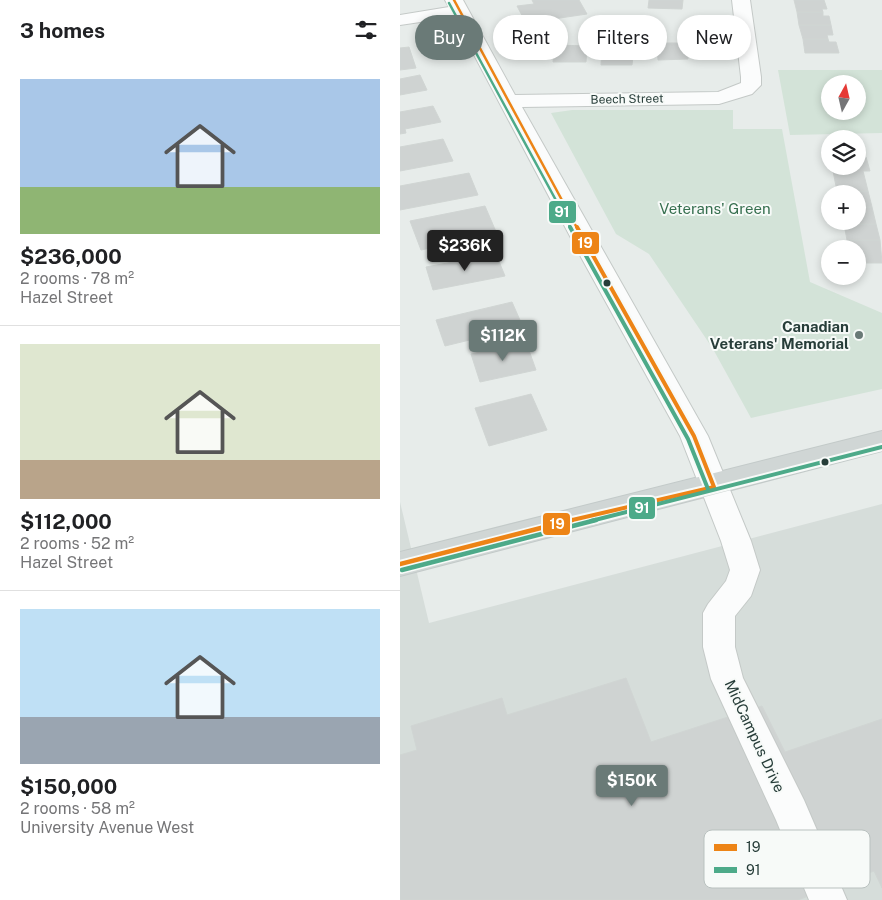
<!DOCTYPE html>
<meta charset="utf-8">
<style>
:root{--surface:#fff;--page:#f6f6f6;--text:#202124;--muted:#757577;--line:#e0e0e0;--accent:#6a7a77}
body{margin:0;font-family:"Public Sans",sans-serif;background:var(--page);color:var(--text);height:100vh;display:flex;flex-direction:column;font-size:19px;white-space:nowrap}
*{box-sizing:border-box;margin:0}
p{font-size:16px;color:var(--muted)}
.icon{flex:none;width:28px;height:28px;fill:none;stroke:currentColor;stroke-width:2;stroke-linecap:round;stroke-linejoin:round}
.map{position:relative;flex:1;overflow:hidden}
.panel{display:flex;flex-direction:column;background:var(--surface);width:400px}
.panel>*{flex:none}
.top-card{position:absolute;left:15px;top:15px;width:391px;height:45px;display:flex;gap:10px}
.needle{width:32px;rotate:8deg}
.buttons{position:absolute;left:421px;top:75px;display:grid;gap:10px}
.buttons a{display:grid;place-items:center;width:45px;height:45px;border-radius:50%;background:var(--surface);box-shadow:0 2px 8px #0003;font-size:25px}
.price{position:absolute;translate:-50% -42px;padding:0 11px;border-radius:5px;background:var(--accent);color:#fff;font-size:16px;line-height:32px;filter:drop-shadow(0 1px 2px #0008)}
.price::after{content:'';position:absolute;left:50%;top:30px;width:15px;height:11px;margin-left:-8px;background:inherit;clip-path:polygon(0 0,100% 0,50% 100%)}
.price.on{background:#222;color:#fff}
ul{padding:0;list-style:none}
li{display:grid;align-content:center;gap:10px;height:265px;padding:0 20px}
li+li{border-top:1px solid var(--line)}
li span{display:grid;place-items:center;height:155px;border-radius:0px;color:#555}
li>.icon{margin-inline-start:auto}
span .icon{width:90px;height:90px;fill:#fffc;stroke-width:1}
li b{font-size:21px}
h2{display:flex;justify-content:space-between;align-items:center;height:60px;padding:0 20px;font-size:21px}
.chip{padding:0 18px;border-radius:22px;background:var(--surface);box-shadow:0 2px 8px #0003;font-size:18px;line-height:45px}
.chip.on{background:var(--accent);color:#fff}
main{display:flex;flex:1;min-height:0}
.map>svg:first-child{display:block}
.built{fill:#d6ddda}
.green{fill:#d3e3d8;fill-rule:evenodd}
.building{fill:#cfd3d2;stroke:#d0d5d3}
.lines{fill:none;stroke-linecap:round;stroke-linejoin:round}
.minor-casing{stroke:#c4c9c7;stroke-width:2}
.major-casing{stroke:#c3cac9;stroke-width:2}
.minor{fill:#fbfcfc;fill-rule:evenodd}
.major{fill:#d0d6d5;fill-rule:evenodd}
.bus-1-far2-casing{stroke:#f7faf8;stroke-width:5}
.bus-1-far1-casing{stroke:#f7faf8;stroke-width:8}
.bus-1-casing{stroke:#f7faf8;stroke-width:8}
.bus-2-far2-casing{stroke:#f7faf8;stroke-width:5}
.bus-2-far1-casing{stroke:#f7faf8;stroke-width:8}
.bus-2-casing{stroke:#f7faf8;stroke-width:8}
.bus-1-far2{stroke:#ed8416;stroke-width:2.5}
.bus-1-far1{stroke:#ed8416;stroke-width:4}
.bus-1{stroke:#ed8416;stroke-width:4.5}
.bus-2-far2{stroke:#4daa89;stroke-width:2.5}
.bus-2-far1{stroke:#4daa89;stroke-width:4}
.bus-2{stroke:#4daa89;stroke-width:4.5}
.bus-dot{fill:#273d39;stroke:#f7faf8;stroke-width:2}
.poi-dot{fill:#6a7a77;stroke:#f7faf8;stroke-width:2}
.labels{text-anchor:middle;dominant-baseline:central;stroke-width:4;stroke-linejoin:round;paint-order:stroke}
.far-street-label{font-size:12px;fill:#273d39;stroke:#f7faf8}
.park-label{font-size:15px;fill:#366f4f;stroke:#f7faf8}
.poi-label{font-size:15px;font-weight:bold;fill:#273d39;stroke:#f7faf8;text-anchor:end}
.street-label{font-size:15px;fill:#273d39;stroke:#f7faf8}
.key{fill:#f7faf8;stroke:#b9c1bf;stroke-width:1}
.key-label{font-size:14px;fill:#273d39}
.line-badge{stroke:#f7faf8;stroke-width:2}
.badge-label{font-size:14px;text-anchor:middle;font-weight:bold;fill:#fff}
</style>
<main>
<section class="panel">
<h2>3 homes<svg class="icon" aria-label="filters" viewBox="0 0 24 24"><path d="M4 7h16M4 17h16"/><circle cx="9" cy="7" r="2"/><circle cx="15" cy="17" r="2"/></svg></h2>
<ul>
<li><span style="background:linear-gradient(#a9c7e8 70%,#8fb573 0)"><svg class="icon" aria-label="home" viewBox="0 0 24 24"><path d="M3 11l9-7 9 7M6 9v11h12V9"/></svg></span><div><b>$236,000</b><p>2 rooms · 78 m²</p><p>Hazel Street</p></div></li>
<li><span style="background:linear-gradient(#dfe7d0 75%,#b9a48a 0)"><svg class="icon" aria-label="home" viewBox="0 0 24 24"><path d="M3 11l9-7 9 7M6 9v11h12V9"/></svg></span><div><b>$112,000</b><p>2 rooms · 52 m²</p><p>Hazel Street</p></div></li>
<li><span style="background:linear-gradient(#bfe0f5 70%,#9aa5b1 0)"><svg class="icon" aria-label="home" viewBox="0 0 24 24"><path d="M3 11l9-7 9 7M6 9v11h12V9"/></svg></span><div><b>$150,000</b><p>2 rooms · 58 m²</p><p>University Avenue West</p></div></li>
</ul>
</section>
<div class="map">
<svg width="482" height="900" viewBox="0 0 482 900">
<rect width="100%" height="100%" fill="#e7ecea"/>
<path class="built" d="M 0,502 L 29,623 L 482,504 L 482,900 L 0,900 Z"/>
<path class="green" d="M 378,70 L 482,70 L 482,133 L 390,135 ZM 430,84 L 458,84 L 458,111 L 430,111 Z
M 172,110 L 333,110 L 333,129 L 382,129 L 410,282 L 482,313 L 482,389 L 351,418 L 313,349 L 249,254 L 216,234 L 151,113 Z"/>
<path class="building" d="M 132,0 L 179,0 L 187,14 L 126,23 L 117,6 L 134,4 Z
M 249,0 L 283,0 L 282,9 L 248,8 Z
M 394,0 L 424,0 L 427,9 L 422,9 L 423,12 L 397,12 Z
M 397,12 L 423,12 L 423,16 L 429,16 L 431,25 L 399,25 Z
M 399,25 L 431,25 L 433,35 L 427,35 L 428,39 L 403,39 Z
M 403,39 L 428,39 L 429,42 L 436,42 L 439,53 L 405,53 Z
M 257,43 L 286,43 L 288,59 L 258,60 Z
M 155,45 L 187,46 L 186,62 L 153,62 Z
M 9,47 L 16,68 L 0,70 L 0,48 Z
M 202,47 L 234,47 L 232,65 L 201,65 Z
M 20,75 L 27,90 L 0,95 L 0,79 Z
M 33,106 L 41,122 L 5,129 L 6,133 L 0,134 L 0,112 Z
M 43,139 L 53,161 L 0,171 L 0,147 Z
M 458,157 L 466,157 L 470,171 L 463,171 L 464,175 L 434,176 L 432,166 L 458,166 Z
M 69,173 L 78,195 L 0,210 L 0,186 Z
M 464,175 L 468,191 L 437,191 L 434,176 Z
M 437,191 L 468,191 L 472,207 L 458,207 L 458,194 L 438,194 Z
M 85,206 L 97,234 L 21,250 L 10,221 Z
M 458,207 L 472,207 L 476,224 L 444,224 L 444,221 L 458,221 Z
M 444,224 L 476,224 L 480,240 L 447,240 Z
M 447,240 L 480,240 L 482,263 L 458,263 L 458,249 L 449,249 Z
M 96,254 L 105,276 L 33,290 L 26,267 Z
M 112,302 L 123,327 L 45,346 L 36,320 Z
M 126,342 L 136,370 L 80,382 L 71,354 Z
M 131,394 L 147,430 L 89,446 L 75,408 Z
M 226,678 L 251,742 L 362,706 L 385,752 L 482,719 L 482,888 L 474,871 L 398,900 L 0,900 L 0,755 L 17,750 L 11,726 L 102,698 L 107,715 Z"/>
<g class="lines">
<g class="minor-casing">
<path id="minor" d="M 45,0 L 63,0 L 115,95 L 318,92 L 341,83 L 341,77 L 332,0 L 350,0 L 361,77 L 361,85 L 352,94 L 319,104 L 122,107 L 308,436 L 351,541 L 360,570 L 351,596 L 335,616 L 335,647 L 343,678 L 404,800 L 447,900 L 409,900 L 376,820 L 311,679 L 303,647 L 303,613 L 308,604 L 326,581 L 330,570 L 321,541 L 280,436 L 182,259 L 54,17 L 0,25 L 0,15 L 49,7 Z"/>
</g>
<g class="major-casing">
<path id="major" d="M 482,431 L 482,451 L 0,576 L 0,552 Z"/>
</g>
<use href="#minor" class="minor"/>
<use href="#major" class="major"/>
<g class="bus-1-far2-casing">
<path id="bus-1-far2" d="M 54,0 L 177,228"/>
</g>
<g class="bus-1-far1-casing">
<path id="bus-1-far1" d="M 177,227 L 294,436 L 314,487
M 168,521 L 314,487"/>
</g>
<g class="bus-1-casing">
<path id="bus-1" d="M 0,564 L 172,520"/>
</g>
<g class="bus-2-far2-casing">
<path id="bus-2-far2" d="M 49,3 L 171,228"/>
</g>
<g class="bus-2-far1-casing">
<path id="bus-2-far1" d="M 170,227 L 288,439 L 308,489
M 191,521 L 482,447"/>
</g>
<g class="bus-2-casing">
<path id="bus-2" d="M 2,570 L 196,520"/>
</g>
<use href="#bus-1-far2" class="bus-1-far2"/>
<use href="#bus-1-far1" class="bus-1-far1"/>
<use href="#bus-1" class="bus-1"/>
<use href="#bus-2-far2" class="bus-2-far2"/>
<use href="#bus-2-far1" class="bus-2-far1"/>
<use href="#bus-2" class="bus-2"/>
</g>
<g class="bus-dot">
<circle cx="207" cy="283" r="4.5"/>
<circle cx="425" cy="462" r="4.5"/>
</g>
<circle class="poi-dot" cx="459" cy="335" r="5"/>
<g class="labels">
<g class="far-street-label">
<text transform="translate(227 99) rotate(-1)">Beech Street</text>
</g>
<g class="park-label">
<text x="315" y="208">Veterans' Green</text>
</g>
<g class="poi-label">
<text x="449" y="326">Canadian<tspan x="449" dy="17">Veterans' Memorial</tspan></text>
</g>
<g class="street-label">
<text transform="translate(355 736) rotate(65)">MidCampus Drive</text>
</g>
</g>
<rect x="304" y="830" width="166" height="58" rx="8" class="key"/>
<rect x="314" y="844" width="23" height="7" fill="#ed8416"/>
<rect x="314" y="867" width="23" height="6" fill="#4daa89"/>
<g class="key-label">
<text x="346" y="852">19</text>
<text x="346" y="875">91</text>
</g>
<g class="line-badge">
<rect x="148" y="200" width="29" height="24" rx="5" fill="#4daa89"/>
<rect x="171" y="231" width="29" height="24" rx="5" fill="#ed8416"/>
<rect x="228" y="496" width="28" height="24" rx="5" fill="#4daa89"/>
<rect x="142" y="512" width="29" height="24" rx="5" fill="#ed8416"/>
</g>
<g class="badge-label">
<text x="162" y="217">91</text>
<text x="185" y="248">19</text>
<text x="242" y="513">91</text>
<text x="157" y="529">19</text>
</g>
</svg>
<div class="buttons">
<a><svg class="needle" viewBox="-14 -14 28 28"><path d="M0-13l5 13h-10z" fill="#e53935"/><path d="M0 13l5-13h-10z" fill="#757577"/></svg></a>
<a><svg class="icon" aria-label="layers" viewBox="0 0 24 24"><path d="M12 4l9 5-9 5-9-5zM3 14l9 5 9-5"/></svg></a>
<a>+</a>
<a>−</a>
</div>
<b class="price on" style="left:65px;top:272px">$236K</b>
<b class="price" style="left:103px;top:362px">$112K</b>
<b class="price" style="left:232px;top:807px">$150K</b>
<div class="top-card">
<a class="chip on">Buy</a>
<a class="chip">Rent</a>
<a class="chip">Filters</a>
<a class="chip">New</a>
</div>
</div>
</main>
